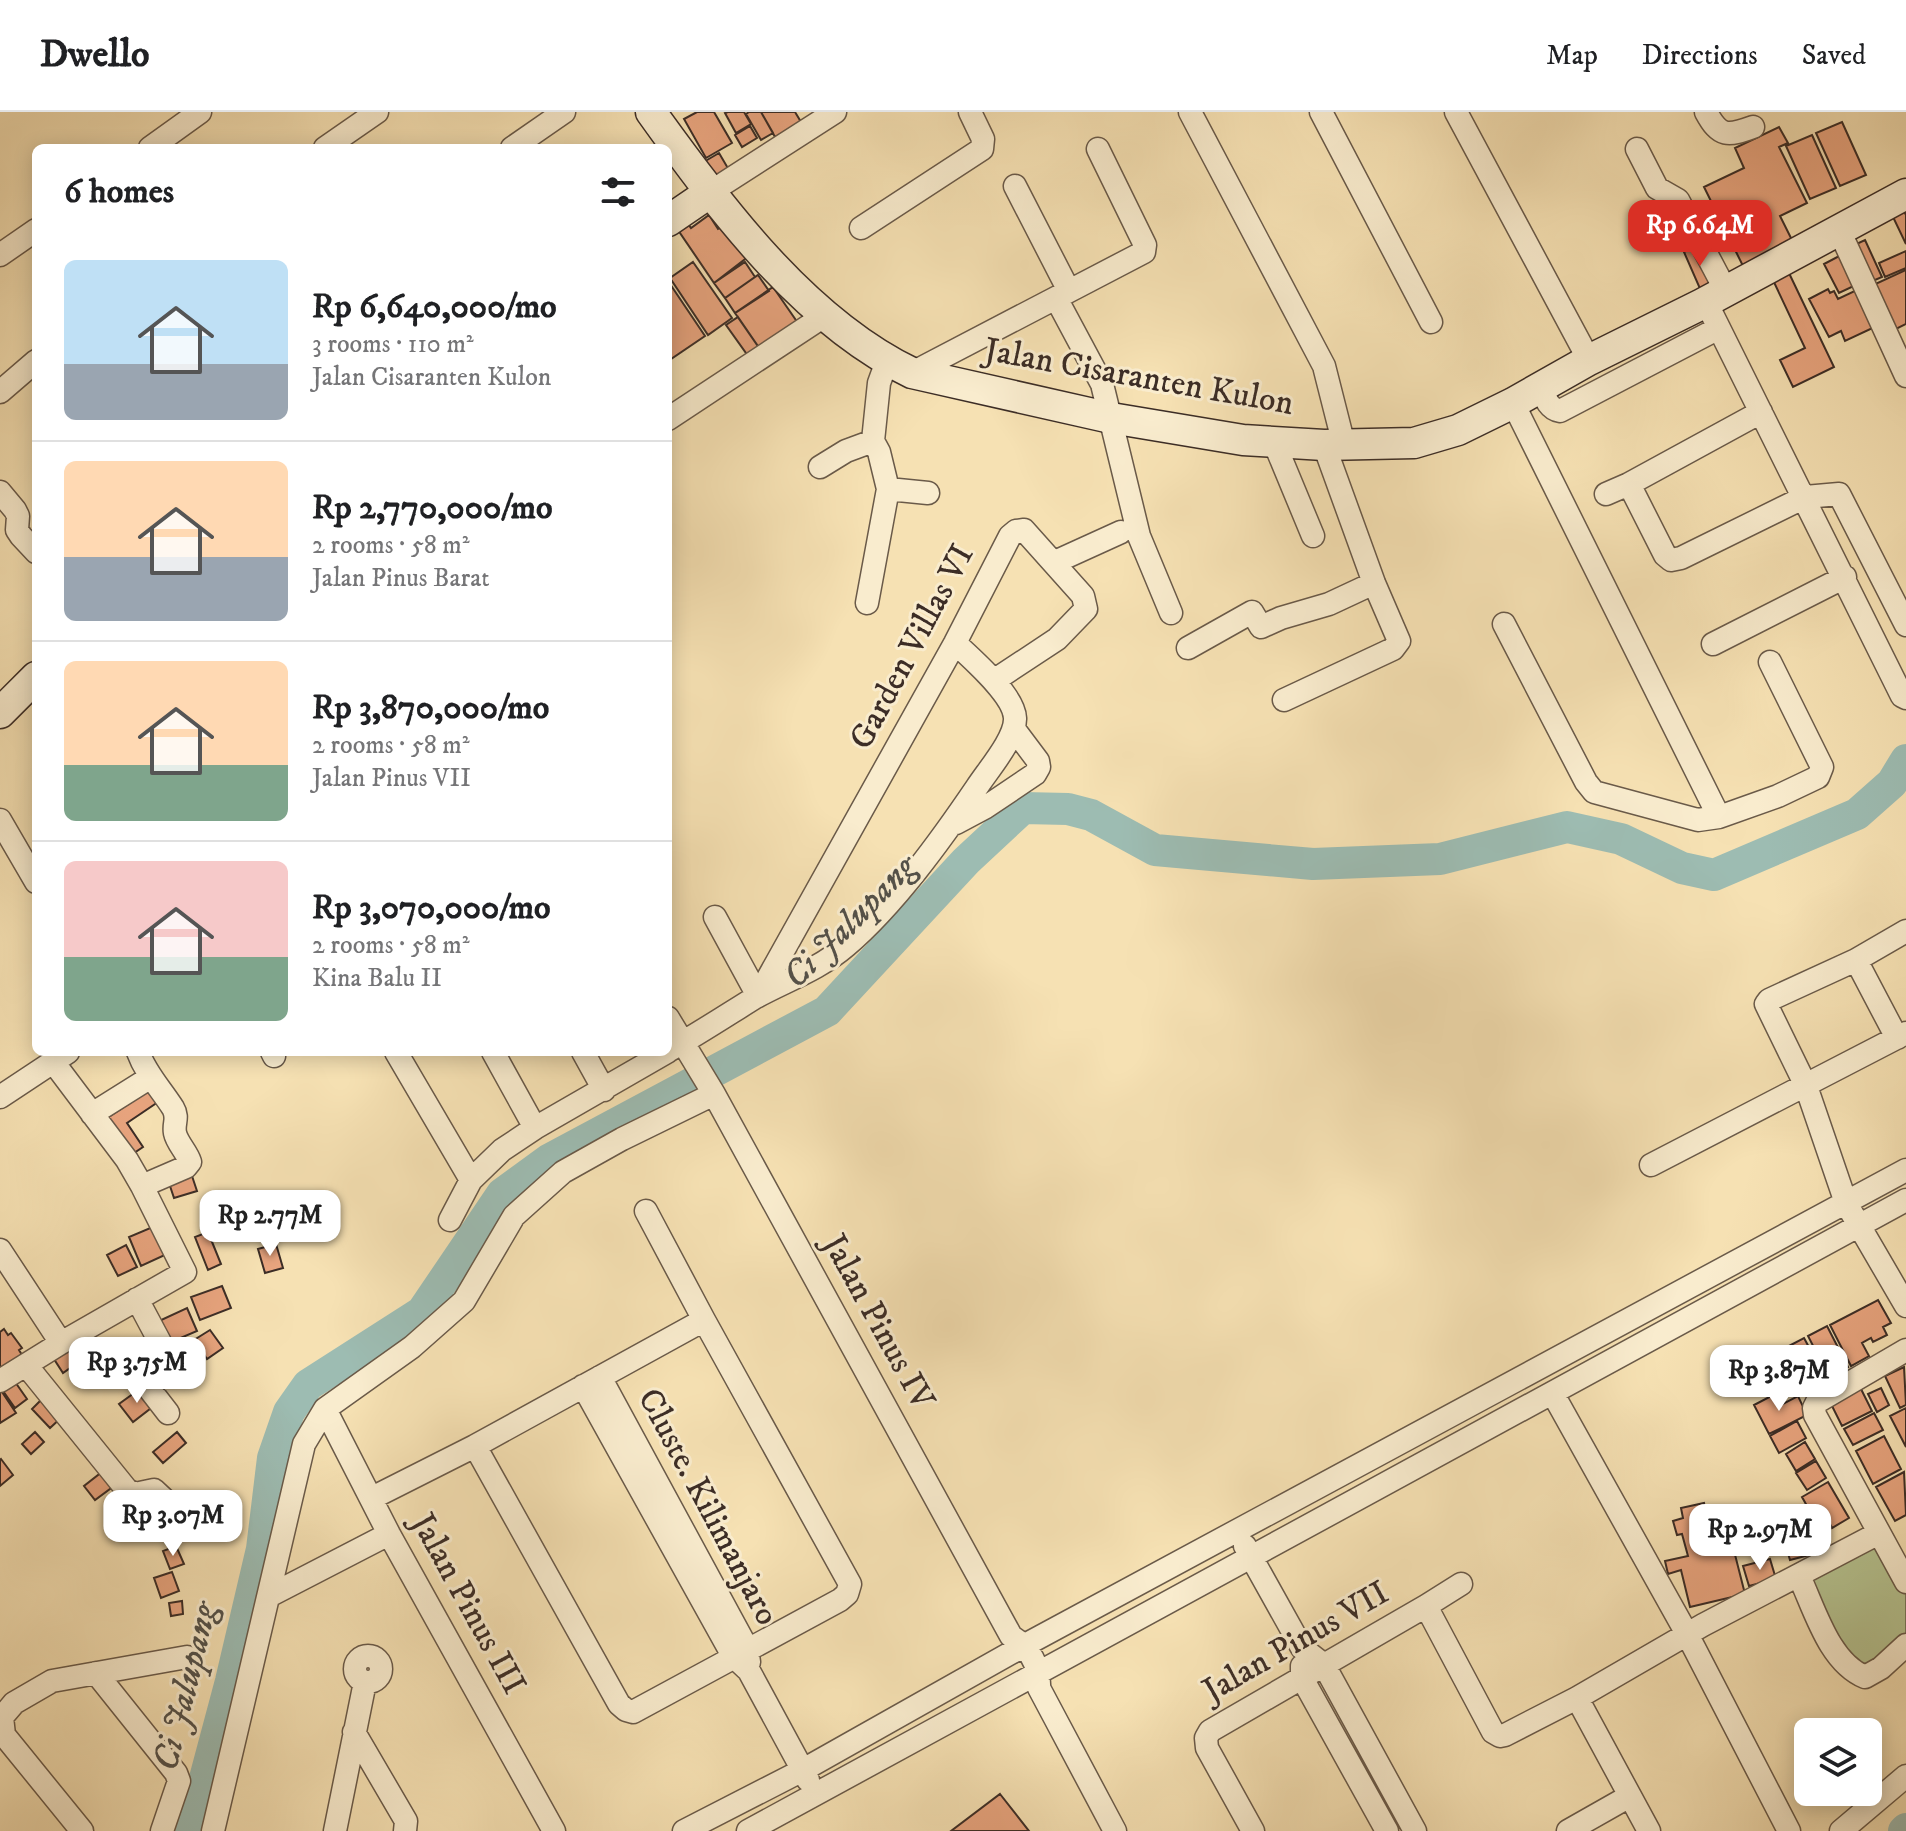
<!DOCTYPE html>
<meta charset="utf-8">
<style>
:root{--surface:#fff;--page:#f6f6f6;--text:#202124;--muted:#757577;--line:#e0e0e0;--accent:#d93025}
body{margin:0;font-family:"IM FELL DW Pica",serif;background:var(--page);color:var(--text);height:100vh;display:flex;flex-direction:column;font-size:30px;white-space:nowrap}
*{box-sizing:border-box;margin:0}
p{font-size:26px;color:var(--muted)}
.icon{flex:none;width:44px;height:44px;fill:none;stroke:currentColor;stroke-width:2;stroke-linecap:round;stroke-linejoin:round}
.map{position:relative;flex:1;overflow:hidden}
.details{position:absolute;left:32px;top:32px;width:640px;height:912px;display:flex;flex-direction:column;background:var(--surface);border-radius:12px;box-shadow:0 4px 20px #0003}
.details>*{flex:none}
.controls{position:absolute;left:1794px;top:1606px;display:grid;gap:16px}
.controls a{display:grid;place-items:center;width:88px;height:88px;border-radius:12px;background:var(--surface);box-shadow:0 4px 20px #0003;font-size:40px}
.price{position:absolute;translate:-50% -68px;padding:0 18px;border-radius:16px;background:#fff;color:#222;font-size:26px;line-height:52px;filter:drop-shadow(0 2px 4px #0008)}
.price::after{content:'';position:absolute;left:50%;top:48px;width:24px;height:18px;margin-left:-12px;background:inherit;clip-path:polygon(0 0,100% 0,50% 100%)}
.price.active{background:var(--accent);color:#fff}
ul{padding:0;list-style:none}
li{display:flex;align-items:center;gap:24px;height:200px;padding:0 32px}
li+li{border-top:2px solid var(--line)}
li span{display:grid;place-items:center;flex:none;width:224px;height:160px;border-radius:12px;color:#555}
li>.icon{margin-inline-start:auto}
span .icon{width:96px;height:96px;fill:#fffc;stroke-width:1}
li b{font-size:34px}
h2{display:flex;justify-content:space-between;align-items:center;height:96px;padding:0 32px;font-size:34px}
header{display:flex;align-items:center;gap:48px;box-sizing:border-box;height:112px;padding:0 40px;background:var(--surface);border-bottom:2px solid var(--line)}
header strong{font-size:38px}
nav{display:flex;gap:44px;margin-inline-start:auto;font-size:28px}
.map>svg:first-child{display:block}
.green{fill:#b6c491;stroke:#79785c;stroke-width:2}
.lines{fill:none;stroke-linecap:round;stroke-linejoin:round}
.river{stroke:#9dbcb2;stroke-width:32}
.building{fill:#e8a47e;stroke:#3c2d26;stroke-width:2}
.minor-casing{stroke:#6a5a49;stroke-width:25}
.secondary-casing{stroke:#3c2d26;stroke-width:33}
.minor{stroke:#f9ecce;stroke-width:22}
.secondary{stroke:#f9ecce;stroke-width:30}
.labels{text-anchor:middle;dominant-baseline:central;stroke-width:6;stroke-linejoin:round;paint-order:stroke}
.street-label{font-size:34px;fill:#3c2d26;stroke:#f9ecce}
.water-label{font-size:36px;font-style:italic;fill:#545149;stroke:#f9ecce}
</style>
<header>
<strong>Dwello</strong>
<nav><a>Map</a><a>Directions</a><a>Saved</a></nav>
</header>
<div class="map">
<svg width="1906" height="1719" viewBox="0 0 1906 1719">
<rect width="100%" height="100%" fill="#f6e1b3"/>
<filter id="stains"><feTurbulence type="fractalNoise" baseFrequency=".0025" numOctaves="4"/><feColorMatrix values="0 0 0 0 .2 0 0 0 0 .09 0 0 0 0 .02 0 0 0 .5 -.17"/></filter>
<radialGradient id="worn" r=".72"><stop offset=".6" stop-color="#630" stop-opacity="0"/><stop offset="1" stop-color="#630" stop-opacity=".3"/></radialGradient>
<path class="green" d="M 1876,1425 L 1906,1480 L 1906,1528 L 1879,1553 L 1856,1557 L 1804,1465 Z"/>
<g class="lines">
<path class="river" d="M 191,1719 L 231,1569 L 262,1437 L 273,1346 L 289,1300 L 308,1273 L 422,1200 L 502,1082 L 550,1047 L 827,899 L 966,749 L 1023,696 L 1068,697 L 1091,703 L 1155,738 L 1313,752 L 1440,747 L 1567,715 L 1621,727 L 1682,756 L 1714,763 L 1857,702 L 1892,671 L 1906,648
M 1904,1719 L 1906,1717"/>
</g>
<path class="building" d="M 697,0 L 714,0 L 732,31 L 706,46 L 684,7 Z
M 728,0 L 744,0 L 751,12 L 736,21 L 725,1 Z
M 749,0 L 761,0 L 773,21 L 761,28 L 746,2 Z
M 761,0 L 795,0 L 801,10 L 775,25 Z
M 1842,10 L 1866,63 L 1840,74 L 1816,21 Z
M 750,14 L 757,26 L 742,35 L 735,23 Z
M 1779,15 L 1788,31 L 1779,35 L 1807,91 L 1780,104 L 1794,132 L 1744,156 L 1704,75 L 1744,56 L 1735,36 Z
M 1812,23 L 1836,76 L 1810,87 L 1786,34 Z
M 719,41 L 729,58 L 711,67 L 702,51 Z
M 1904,99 L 1906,103 L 1906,132 L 1893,105 Z
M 709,103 L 718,117 L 725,113 L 749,144 L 714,171 L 678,118 L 688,112 L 691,116 Z
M 1865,128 L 1882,165 L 1868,171 L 1852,134 Z
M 1699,133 L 1715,172 L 1701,179 L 1684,140 Z
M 1906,139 L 1906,156 L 1885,165 L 1879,151 Z
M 1843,142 L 1858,172 L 1839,181 L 1824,152 Z
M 693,150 L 732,206 L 708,223 L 670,166 Z
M 745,150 L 755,165 L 725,186 L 714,171 Z
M 1906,158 L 1906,212 L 1892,219 L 1871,174 Z
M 1788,159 L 1834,255 L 1793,275 L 1780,248 L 1805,236 L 1772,166 Z
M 758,163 L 769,179 L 735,201 L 725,186 Z
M 668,169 L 705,224 L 671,247 L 668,242 Z
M 773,175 L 800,214 L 762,240 L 735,201 Z
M 1861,176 L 1879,213 L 1845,229 L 1841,219 L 1829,225 L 1809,187 L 1828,177 L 1830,181 L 1834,179 L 1838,187 Z
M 738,205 L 762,240 L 751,248 L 726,213 Z
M 153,976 L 161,988 L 127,1011 L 143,1035 L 128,1045 L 104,1008 Z
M 191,1061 L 197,1079 L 174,1086 L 168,1068 Z
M 267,1085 L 272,1103 L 255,1108 L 250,1091 Z
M 155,1114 L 167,1142 L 141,1154 L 129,1125 Z
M 208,1120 L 221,1152 L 208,1158 L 195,1125 Z
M 276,1132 L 283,1156 L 265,1161 L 258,1137 Z
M 126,1133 L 137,1155 L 118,1164 L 107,1143 Z
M 222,1174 L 231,1196 L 200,1208 L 191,1185 Z
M 1878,1188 L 1891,1211 L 1883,1215 L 1887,1223 L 1873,1230 L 1871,1226 L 1862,1231 L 1869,1244 L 1851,1254 L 1830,1213 Z
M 187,1196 L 197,1219 L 169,1231 L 159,1209 Z
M 1827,1214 L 1848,1255 L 1829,1265 L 1808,1224 Z
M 4,1217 L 8,1223 L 11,1221 L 22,1236 L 19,1238 L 25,1248 L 0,1265 L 0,1220 Z
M 210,1218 L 223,1236 L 207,1247 L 194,1228 Z
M 1804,1226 L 1825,1265 L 1807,1274 L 1787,1235 Z
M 192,1227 L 201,1244 L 179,1256 L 170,1238 Z
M 66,1235 L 77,1251 L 63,1261 L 52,1244 Z
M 158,1235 L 167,1249 L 134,1269 L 125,1255 Z
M 1904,1255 L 1906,1293 L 1900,1296 L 1885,1264 Z
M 13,1267 L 27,1287 L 15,1296 L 1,1276 Z
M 1860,1275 L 1872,1299 L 1842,1314 L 1830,1290 Z
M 141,1276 L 155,1293 L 133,1310 L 119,1292 Z
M 1881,1276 L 1889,1293 L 1877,1300 L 1868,1282 Z
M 0,1277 L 16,1301 L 0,1311 Z
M 1775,1282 L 1781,1293 L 1798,1284 L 1807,1303 L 1769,1322 L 1754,1293 Z
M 45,1284 L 64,1303 L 50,1316 L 32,1297 Z
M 1906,1296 L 1906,1335 L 1890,1304 Z
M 1874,1301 L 1883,1318 L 1853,1333 L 1844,1317 Z
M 1797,1309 L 1806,1326 L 1779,1341 L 1770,1324 Z
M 35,1320 L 44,1330 L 31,1342 L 22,1332 Z
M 177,1320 L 186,1331 L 163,1351 L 153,1340 Z
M 1884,1324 L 1901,1357 L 1873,1372 L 1856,1339 Z
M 1805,1330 L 1815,1347 L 1796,1359 L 1786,1342 Z
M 1,1347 L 13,1363 L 0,1374 L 0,1348 Z
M 1816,1349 L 1826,1366 L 1807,1378 L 1796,1361 Z
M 107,1356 L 118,1371 L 95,1388 L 84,1374 Z
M 1904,1360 L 1906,1403 L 1895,1409 L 1876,1375 Z
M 1828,1370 L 1849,1406 L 1832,1416 L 1826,1404 L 1819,1408 L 1814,1399 L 1811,1401 L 1802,1385 Z
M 1704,1391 L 1707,1405 L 1741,1397 L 1747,1419 L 1730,1423 L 1745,1482 L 1690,1495 L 1681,1458 L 1668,1462 L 1665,1449 L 1688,1444 L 1682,1422 L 1677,1423 L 1673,1409 L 1683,1406 L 1681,1396 Z
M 1802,1404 L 1813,1442 L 1790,1448 L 1779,1410 Z
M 176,1434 L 184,1452 L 170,1457 L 163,1439 Z
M 1770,1447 L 1776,1467 L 1749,1474 L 1743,1454 Z
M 172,1460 L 179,1479 L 161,1486 L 154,1466 Z
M 182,1489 L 183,1502 L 171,1504 L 169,1491 Z
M 1000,1682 L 1029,1719 L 951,1719 Z"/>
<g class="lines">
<g class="minor-casing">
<path id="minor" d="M 1190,0 L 1324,254 L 1344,333
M 1321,0 L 1431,210
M 1456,0 L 1589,248
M 1706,0 C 1720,26 1728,24 1753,15
M 150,36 L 200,0
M 325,36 L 377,0
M 512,36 L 564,0
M 1637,37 L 1657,76 L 1678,88 L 1726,179
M 1015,74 L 1069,179
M 709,81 L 835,0
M 861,116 L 982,37 L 983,27 L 970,0
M 1839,118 L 1906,264
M 0,143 L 36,118
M 1056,186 L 1102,272 L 1139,424 L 1171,501
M 1706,190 L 1902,584 L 1906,586
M 887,249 L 879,271 L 873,329 L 879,340 L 888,377 L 928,381
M 912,261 L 1144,140 L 1145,133 L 1098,37
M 1541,275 C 1545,285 1548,297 1560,299 L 1719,216
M 0,280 L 36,249
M 1513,291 L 1719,705 L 1778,684 L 1818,665 L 1822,655 L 1770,550
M 1761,300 L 1629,372 L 1665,443 L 1671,448 L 1681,446 L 1805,385 L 1839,382 L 1906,513
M 668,307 L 824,204
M 1274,330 L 1313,424
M 820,355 L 846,339 L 873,329
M 0,380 L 15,398 L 18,404 L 17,418 L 21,424 L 36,440
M 1606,382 L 1629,372
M 1055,450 L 1121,420
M 867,491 L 888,377
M 1504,512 L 1586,670 L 1594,680 L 1698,708 L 1719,705
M 1713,532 L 1845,465
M 1188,536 L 1252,500 L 1261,515 L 1281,506 L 1329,492 L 1374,471
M 1284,588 L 1393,537 L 1399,529 L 1374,471 L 1324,333
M 0,708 L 36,770
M 956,711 L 986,695 L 1035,662 L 1039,655 L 1038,649 L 1014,617
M 715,805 L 758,884
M 1906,819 L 1856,848 L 1769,888 L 1766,892 L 1806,974 L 1846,1091 L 1906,1194
M 1856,848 L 1897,926
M 758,884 L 955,531 L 1010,424 L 1016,419 L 1024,418 L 1083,484 L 1086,497 L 1057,527 L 995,568
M 668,906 L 714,982 L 1011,1524 C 1030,1536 1040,1554 1039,1576 L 1115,1719
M 668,939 C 698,922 727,903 756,885 C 787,868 818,858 846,834 C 895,792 941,728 977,675 C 988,658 1016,626 1015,606 C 1014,583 972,547 955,531
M 272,940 L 274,944
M 396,940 L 471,1068
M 493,940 L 535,1016
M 583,940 L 604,978
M 54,951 L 127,1048 L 142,1074
M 0,985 L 68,940
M 92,1002 L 151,965
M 1651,1053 L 1906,921
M 646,1099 L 704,1208 L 850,1472 L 847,1482 L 840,1488 L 633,1600 L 626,1598 L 619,1592 L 475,1334 L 704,1208
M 450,1108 L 471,1068 L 502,1038 L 535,1016 L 667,940
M 0,1138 L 61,1231
M 137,1187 L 170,1249 L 170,1255 L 151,1274 L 151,1279 L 168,1301
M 1906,1238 L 1817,1290 L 1814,1296 L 1815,1303 L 1906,1470
M 26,1253 L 127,1378 L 135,1382 L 154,1378 L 169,1392
M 600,1265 L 747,1536 L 749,1550
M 0,1269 L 61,1231 L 185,1160 L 142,1074 L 186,1055 L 190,1050 C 187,1040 177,1031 175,1021 C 173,1011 179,1006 173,996 C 161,977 146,962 138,940
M 583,1274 L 733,1544 L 749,1559 L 808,1668
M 1553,1282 L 1687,1522 L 1789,1719
M 325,1297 L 389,1422 L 554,1719
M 372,1386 L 475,1334
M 1245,1434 L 1302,1536 L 1324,1553 L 1415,1719
M 1799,1464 C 1815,1498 1829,1550 1865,1565 L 1881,1556 L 1906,1533
M 269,1484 L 389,1422
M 1426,1494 L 1461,1472
M355 1557a13 13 0 1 1 26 0a13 13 0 1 1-26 0Z
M 1302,1554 L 1302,1566 L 1387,1719
M 96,1561 L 176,1661 L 179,1669 L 162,1719
M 1577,1586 L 1649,1719
M 354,1620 L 406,1709 L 405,1719
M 82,1719 L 4,1623 L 2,1605 L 14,1591 L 52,1569 L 187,1545
M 213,1719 L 304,1332 L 325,1297 L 412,1235 L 464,1189 L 514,1104 L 563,1060 L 622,1027 L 714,982
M 335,1719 L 365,1570
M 684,1719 L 803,1658 L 1025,1533 L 1906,1058
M 748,1719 L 1906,1088
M 1253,1719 L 1207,1636 L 1206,1626 L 1210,1619 L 1426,1494 L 1493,1620 L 1500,1624 L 1505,1623 L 1577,1586 L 1703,1513 L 1879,1421
M 1568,1719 L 1628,1685
M 1841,1719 L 1906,1664"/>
</g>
<g class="secondary-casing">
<path id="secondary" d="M 651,0 C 719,95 805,210 912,261 L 1111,306 L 1243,328 L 1324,333 L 1414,331 L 1458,318 L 1513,291 L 1589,248 L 1702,192 L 1906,82
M 668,109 L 709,81
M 0,601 L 36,565"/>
</g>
<use href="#minor" class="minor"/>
<use href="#secondary" class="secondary"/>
</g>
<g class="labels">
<g class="street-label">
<text transform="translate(1139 265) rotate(10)">Jalan Cisaranten Kulon</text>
<text transform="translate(912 535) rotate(-62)">Garden Villas VI</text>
<text transform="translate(878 1210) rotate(61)">Jalan Pinus IV</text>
<text transform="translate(708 1395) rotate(62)">Cluste. Kilimanjaro</text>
<text transform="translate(468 1492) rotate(61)">Jalan Pinus III</text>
<text transform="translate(1296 1530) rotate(-30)">Jalan Pinus VII</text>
</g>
<g class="water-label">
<text transform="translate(850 810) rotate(-45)">Ci Jalupang</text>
<text transform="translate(186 1575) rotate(-76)">Ci Jalupang</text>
</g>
</g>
<rect width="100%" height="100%" filter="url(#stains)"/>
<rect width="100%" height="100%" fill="url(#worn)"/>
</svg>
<div class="controls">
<a><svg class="icon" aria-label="layers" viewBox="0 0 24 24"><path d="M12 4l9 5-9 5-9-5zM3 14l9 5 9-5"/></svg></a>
</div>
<b class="price active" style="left:1700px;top:156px">Rp 6.64M</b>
<b class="price" style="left:270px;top:1146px">Rp 2.77M</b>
<b class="price" style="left:137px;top:1293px">Rp 3.75M</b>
<b class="price" style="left:1779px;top:1301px">Rp 3.87M</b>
<b class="price" style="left:173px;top:1446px">Rp 3.07M</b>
<b class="price" style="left:1760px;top:1460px">Rp 2.97M</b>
<section class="details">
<h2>6 homes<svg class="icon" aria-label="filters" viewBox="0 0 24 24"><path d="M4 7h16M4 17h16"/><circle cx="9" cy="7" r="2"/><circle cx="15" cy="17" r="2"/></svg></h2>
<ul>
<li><span style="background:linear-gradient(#bfe0f5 65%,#9aa5b1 0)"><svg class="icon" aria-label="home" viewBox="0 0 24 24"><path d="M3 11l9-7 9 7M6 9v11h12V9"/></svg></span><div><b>Rp 6,640,000/mo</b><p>3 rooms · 110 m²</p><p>Jalan Cisaranten Kulon</p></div></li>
<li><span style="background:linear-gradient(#ffd9b3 60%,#9aa5b1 0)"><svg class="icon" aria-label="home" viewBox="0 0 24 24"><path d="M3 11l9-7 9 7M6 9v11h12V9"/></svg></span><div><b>Rp 2,770,000/mo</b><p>2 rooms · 58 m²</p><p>Jalan Pinus Barat</p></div></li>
<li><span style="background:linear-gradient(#ffd9b3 65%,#7fa58c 0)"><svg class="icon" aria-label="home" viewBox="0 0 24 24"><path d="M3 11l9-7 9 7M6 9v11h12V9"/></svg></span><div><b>Rp 3,870,000/mo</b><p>2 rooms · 58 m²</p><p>Jalan Pinus VII</p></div></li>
<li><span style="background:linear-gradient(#f6c9c9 60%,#7fa58c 0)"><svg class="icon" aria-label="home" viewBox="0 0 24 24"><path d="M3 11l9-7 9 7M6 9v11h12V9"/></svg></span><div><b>Rp 3,070,000/mo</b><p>2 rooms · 58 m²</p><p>Kina Balu II</p></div></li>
</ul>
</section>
</div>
